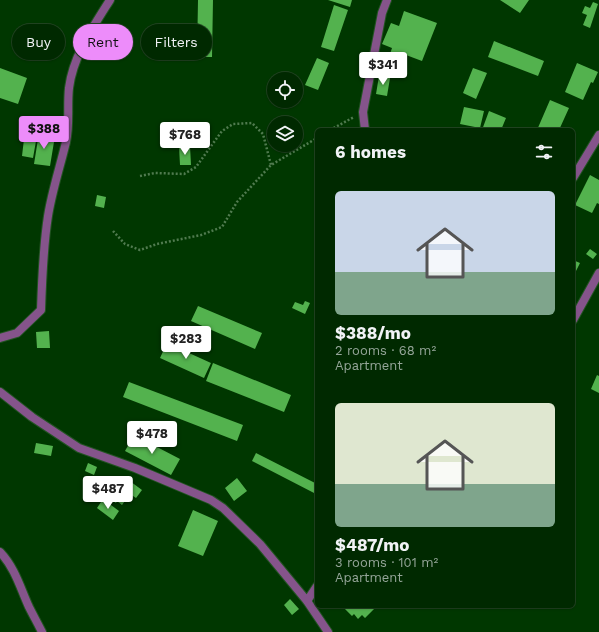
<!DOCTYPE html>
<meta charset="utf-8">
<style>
:root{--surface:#002900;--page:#0e350f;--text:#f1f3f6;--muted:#95a699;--line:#224522;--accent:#ed8cfa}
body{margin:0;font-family:"Work Sans",sans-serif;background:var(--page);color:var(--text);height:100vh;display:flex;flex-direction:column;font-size:15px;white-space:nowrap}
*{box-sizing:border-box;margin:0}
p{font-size:13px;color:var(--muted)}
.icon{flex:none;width:22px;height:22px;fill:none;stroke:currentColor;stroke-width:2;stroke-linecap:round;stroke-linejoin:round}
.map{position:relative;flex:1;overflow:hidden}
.details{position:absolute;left:315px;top:128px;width:260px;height:480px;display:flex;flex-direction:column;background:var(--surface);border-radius:6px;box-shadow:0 1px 3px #0004,0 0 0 1px var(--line)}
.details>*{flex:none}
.guide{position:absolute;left:12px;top:24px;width:243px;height:36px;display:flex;gap:8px}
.controls{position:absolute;left:267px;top:72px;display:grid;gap:8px}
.controls a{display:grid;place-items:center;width:36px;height:36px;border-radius:50%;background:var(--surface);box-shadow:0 1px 3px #0004,0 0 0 1px var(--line);font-size:20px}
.price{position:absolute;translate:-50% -34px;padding:0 9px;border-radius:4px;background:#fff;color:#222;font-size:13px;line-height:26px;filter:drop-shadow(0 1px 2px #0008)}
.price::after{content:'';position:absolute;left:50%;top:24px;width:12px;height:9px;margin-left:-6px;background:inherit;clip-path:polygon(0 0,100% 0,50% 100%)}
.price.current{background:var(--accent);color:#111}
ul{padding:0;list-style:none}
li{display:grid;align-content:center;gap:8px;height:212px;padding:0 20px}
li span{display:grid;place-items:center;height:124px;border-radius:6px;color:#555}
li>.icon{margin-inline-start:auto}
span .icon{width:72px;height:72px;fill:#fffc;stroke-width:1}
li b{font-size:17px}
h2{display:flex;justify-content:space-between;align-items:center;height:48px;padding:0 20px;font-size:17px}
.chip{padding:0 14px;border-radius:18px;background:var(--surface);box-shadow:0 1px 3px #0004,0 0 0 1px var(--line);font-size:14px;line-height:36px}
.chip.current{background:var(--accent);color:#111}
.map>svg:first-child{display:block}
.building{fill:#53b24e}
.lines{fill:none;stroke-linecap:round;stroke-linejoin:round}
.minor-casing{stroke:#225422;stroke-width:10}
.path{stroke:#507b4f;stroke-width:2.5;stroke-dasharray:2 2;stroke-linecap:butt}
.minor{stroke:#85548b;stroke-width:8}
</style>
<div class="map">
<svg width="599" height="632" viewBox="0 0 599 632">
<rect width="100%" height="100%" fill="#003700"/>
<path class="building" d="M 198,0 L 213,0 L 212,57 L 197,57 Z
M 328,0 L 352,0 L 350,7 Z
M 500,0 L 529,0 L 520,13 Z
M 593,2 L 598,4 L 590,28 L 583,25 L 587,15 L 582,13 L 585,6 L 590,8 Z
M 334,5 L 348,10 L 334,51 L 321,47 Z
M 404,11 L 437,23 L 422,61 L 406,55 L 403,63 L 389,57 L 392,48 L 382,44 L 391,23 L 399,26 Z
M 494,41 L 544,61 L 538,76 L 488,57 Z
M 317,58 L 329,63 L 318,90 L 305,85 Z
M 577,63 L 598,72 L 593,83 L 591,82 L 583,100 L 565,92 Z
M 0,68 L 27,78 L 18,104 L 0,98 Z
M 473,68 L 487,73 L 476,99 L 463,93 Z
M 379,76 L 390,78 L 387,96 L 376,94 Z
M 550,100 L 569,108 L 559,130 L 537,130 Z
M 464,107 L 484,111 L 480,128 L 460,124 Z
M 489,111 L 506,118 L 501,130 L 482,130 Z
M 39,133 L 55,136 L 50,166 L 34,164 Z
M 24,139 L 36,141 L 33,158 L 22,156 Z
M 179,146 L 190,146 L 191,165 L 180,165 Z
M 590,175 L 599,180 L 599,204 L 597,203 L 592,213 L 575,205 Z
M 97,195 L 106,197 L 104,208 L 95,206 Z
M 590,249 L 597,254 L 593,259 L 586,254 Z
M 573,260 L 580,263 L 573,277 Z
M 305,301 L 310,303 L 305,314 L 292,308 L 295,302 L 303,305 Z
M 198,306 L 262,333 L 255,349 L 191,321 Z
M 49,331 L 50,348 L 37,348 L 36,332 Z
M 167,343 L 211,363 L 204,378 L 160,358 Z
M 213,363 L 291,395 L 284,412 L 206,381 Z
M 597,375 L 599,376 L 599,393 L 591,389 Z
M 129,382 L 243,425 L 237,441 L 123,397 Z
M 134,435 L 180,459 L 171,475 L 125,451 Z
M 36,443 L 53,446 L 51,456 L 34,453 Z
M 256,453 L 317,484 L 316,494 L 252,461 Z
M 88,463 L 97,467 L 94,475 L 85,471 Z
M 123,476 L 142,490 L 136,498 L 130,494 L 122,505 L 117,501 L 116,503 L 107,497 Z
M 237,478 L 247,491 L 234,501 L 225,488 Z
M 103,499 L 119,511 L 113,520 L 97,508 Z
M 193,510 L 218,521 L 203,556 L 178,546 Z
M 290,599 L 299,609 L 292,615 L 284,605 Z
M 344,606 L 377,606 L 365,618 L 362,615 L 358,619 L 354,614 L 352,616 L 343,607 Z"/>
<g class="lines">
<g class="minor-casing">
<path id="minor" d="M 365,130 L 363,112 L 382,13 L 387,0
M 573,178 L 599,135
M 573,320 L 599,273
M 0,338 L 17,333 L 41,310 C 42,279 43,248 48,216 C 52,191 60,167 66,142 C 70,124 67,106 69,88 C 73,56 93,27 110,0
M 0,392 L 32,417 L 79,448 L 135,468 L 211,500 L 223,508 L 260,544 L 307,601 L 328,632
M 0,552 C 15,568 20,587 29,607 C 33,615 38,624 42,632
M 307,601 L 317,586"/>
</g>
<path class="path" d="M 330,130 L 354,117
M 140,176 L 155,173 L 184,174 L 196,167 L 222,131 L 233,124 L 252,123 L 263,134 L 271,165
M 113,231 L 125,244 L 140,250 L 157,244 L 201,235 L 222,227 L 237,202 L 271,165 L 317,138"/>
<use href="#minor" class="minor"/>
</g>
</svg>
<div class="controls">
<a><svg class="icon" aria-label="locate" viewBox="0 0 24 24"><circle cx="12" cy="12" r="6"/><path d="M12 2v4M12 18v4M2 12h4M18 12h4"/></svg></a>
<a><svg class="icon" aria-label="layers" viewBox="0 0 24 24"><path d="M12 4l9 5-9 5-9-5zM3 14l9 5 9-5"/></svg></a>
</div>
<b class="price" style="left:383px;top:86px">$341</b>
<b class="price current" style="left:44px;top:150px">$388</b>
<b class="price" style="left:185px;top:156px">$768</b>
<b class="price" style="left:186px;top:360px">$283</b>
<b class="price" style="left:152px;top:455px">$478</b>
<b class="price" style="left:108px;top:510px">$487</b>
<div class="guide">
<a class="chip">Buy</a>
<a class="chip current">Rent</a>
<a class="chip">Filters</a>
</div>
<section class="details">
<h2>6 homes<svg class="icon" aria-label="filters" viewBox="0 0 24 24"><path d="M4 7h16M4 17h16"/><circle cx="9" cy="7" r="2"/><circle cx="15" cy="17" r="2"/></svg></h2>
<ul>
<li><span style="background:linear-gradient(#c9d6e8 65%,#7fa58c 0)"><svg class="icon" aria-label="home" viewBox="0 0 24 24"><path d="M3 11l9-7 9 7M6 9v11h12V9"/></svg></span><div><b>$388/mo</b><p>2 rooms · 68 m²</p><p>Apartment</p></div></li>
<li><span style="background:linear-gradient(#dfe7d0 65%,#7fa58c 0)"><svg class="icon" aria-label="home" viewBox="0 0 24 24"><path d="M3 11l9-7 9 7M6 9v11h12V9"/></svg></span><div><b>$487/mo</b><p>3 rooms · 101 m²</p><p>Apartment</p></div></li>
</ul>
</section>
</div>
